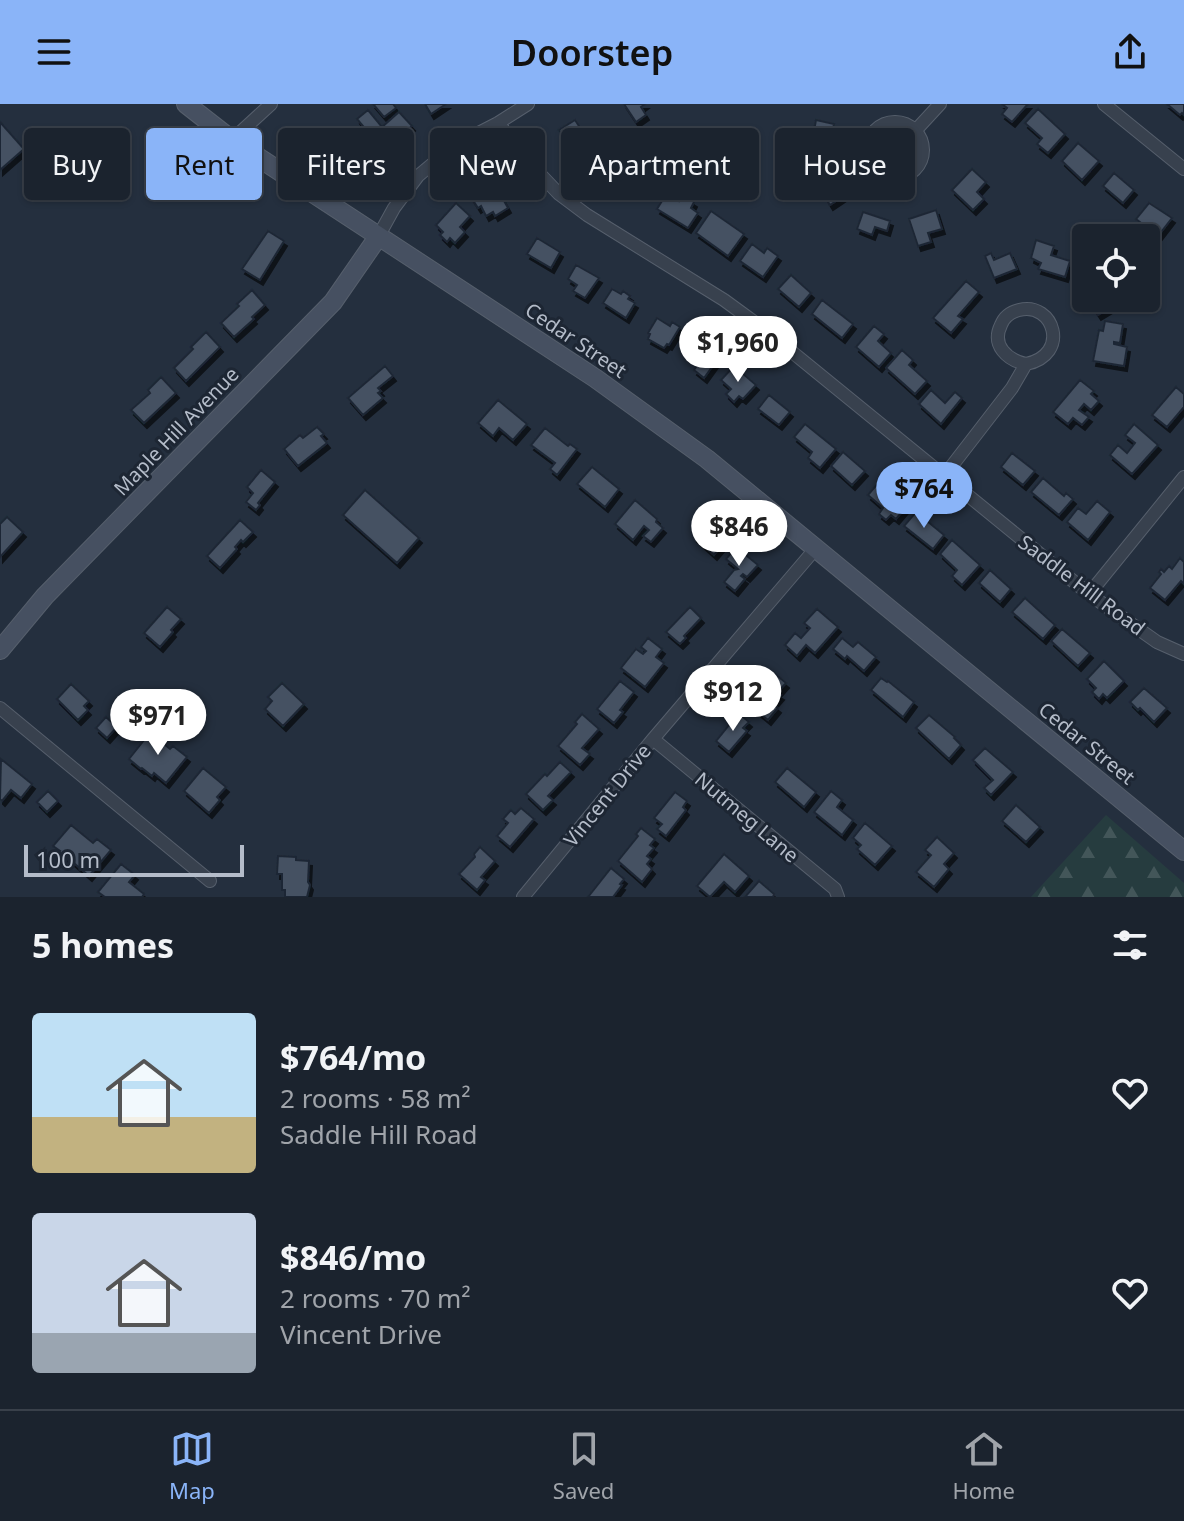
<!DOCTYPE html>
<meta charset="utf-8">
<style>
:root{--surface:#1b232e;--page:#242b36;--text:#f1f3f6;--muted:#a0a4aa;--line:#39404a;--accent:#8ab4f8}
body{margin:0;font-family:"Noto Sans",sans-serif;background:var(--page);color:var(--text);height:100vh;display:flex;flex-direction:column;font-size:30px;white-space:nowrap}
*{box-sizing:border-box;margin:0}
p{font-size:26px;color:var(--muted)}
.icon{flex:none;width:44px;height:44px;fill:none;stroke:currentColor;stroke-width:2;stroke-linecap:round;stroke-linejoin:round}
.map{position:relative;height:793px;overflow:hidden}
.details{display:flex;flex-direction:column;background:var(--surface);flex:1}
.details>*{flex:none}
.guide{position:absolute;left:24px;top:24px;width:1136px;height:72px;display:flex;gap:16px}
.controls{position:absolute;left:1072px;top:120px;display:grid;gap:16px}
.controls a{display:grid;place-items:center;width:88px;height:88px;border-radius:8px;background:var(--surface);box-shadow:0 2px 6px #0004,0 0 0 2px var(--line);font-size:40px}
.scale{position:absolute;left:24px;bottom:20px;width:220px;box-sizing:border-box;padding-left:8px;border:4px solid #b4bcc9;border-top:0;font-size:22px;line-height:28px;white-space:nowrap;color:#b4bcc9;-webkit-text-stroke:6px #1d2633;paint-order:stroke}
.price{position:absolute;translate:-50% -68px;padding:0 18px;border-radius:28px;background:#fff;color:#222;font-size:26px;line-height:52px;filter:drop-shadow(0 2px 4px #0008)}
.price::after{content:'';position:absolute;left:50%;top:48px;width:24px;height:18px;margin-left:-12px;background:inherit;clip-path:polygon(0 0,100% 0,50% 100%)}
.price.on{background:var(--accent);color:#111}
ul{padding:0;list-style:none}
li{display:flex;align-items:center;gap:24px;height:200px;padding:0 32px}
li span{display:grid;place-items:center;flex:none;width:224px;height:160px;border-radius:8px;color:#555}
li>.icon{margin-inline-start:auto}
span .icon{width:96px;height:96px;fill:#fffc;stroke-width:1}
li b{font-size:34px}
h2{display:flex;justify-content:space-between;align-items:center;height:96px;padding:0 32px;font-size:34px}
.tag{padding:0 28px;border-radius:8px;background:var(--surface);box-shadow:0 2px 6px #0004,0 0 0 2px var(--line);font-size:28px;line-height:72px}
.tag.on{background:var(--accent);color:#111}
header{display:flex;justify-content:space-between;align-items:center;height:104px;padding:0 32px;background:var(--accent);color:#111;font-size:36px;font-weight:600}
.tabs{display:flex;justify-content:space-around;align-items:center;height:112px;border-top:2px solid var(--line);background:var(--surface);font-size:22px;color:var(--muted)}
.tabs a{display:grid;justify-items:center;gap:4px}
.tabs .on{color:var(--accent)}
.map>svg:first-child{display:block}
.forest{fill:url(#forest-firs)}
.building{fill:#455162;stroke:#1f2835;stroke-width:2;filter:url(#shadow)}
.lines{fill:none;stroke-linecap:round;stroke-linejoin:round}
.street-casing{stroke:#565f6c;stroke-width:14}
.secondary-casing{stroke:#565f6c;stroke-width:20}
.street{stroke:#38414e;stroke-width:12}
.secondary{stroke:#465061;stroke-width:18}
.labels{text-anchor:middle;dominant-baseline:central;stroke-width:6;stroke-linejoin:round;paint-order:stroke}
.street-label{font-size:20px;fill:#b4bcc9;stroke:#1d2633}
</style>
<header><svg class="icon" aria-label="menu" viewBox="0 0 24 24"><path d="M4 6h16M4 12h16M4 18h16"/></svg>Doorstep<svg class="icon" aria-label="share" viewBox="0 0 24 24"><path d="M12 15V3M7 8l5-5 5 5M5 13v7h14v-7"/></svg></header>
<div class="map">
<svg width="1184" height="793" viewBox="0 0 1184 793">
<defs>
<pattern id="forest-firs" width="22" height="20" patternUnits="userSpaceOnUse" patternTransform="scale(2)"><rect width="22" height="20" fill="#263c3f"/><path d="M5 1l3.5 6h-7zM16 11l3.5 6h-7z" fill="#435659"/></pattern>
<filter id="shadow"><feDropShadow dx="3" dy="5" stdDeviation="0" flood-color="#0009"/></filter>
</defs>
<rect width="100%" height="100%" fill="#242f3e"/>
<path class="forest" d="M 1106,711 L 1184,779 L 1184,793 L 1031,793 Z"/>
<path class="building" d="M 373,0 L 393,0 L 396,4 L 384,13 Z
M 425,0 L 446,0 L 431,10 Z
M 624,0 L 645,0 L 641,3 L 646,11 L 636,18 Z
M 1002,0 L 1028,0 L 1012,18 L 1002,10 L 1007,4 Z
M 1167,0 L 1184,0 L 1184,11 L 1182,9 L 1180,11 Z
M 1038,5 L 1065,30 L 1048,49 L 1037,40 L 1042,34 L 1025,19 Z
M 368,6 L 382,23 L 399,8 L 412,22 L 383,46 L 357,15 Z
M 575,16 L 590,39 L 576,48 L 559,26 Z
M 816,16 L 834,20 L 826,57 L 802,52 L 806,31 L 813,32 Z
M 0,18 L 24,45 L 0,66 Z
M 1078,39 L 1099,57 L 1082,76 L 1062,57 Z
M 351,40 L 356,44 L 359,41 L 375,51 L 365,67 L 362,65 L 357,72 L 343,63 L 350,53 L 347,51 L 343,57 L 337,53 L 342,45 L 346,47 Z
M 612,55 L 641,72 L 631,88 L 602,70 Z
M 972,65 L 986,78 L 977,88 L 984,95 L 973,106 L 952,86 Z
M 830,66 L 845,91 L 830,101 L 814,75 Z
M 1114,69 L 1134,86 L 1123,99 L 1103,82 Z
M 493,77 L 508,104 L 495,112 L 493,108 L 486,112 L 481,102 L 478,104 L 469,90 Z
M 667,89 L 679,97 L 683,91 L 694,98 L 691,104 L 698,109 L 688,124 L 657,105 Z
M 456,99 L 470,112 L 460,123 L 465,128 L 455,139 L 450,134 L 447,138 L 440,131 L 443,128 L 436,121 Z
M 1149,99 L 1172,114 L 1158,132 L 1136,115 Z
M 936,106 L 942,125 L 928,129 L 931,138 L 918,142 L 909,115 Z
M 711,107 L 744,130 L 728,152 L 696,129 Z
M 863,108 L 890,117 L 887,127 L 875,123 L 872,131 L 857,125 Z
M 268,127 L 284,137 L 260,176 L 242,165 Z
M 537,134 L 560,148 L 551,164 L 527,150 Z
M 1036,136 L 1054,142 L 1051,151 L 1070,157 L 1065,173 L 1038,165 L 1041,159 L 1031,154 Z
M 752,140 L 764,149 L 767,144 L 778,152 L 763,173 L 740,157 Z
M 991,149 L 994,156 L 1010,149 L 1017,165 L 994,174 L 985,152 Z
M 576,161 L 599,174 L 585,194 L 573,187 L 577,181 L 568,175 Z
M 791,171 L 811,189 L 799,203 L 778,185 Z
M 966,177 L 979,188 L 958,212 L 963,215 L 951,229 L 933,214 Z
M 612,185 L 621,190 L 623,187 L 630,192 L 628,195 L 635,199 L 626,214 L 603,199 Z
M 252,186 L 265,201 L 252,213 L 254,215 L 234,233 L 221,219 L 239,202 L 237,200 Z
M 1087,194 L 1108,194 L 1113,202 L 1098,211 Z
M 822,196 L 853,220 L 842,234 L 812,210 Z
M 657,214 L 670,222 L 672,218 L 680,223 L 669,241 L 667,240 L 664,244 L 648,235 L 650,230 L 648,229 Z
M 1105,217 L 1123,220 L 1120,239 L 1114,238 L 1114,240 L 1127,243 L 1124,262 L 1093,257 L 1099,226 L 1103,227 Z
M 874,222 L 884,230 L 878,237 L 891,249 L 879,263 L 856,243 Z
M 206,228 L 220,243 L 186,277 L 174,264 L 193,245 L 191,243 Z
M 698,236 L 720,252 L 704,274 L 694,266 L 699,259 L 688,250 Z
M 902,246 L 913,256 L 909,261 L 927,277 L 915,290 L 886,264 Z
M 385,262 L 393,272 L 378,284 L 381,287 L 378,289 L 383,294 L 363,311 L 348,294 Z
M 734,262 L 756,281 L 743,295 L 739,292 L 734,298 L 726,290 L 731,285 L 721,276 Z
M 161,273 L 176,289 L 144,319 L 131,306 L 150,289 L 148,286 Z
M 1080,276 L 1094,287 L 1091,290 L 1099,297 L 1091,306 L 1084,300 L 1079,306 L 1089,313 L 1082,321 L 1073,314 L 1068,320 L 1053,308 Z
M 1176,283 L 1184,290 L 1184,303 L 1167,323 L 1152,311 Z
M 931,286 L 945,299 L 955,288 L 962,294 L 941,320 L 919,300 Z
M 769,291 L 790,308 L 779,321 L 758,305 Z
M 498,296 L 527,320 L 513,336 L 499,324 L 493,332 L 478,319 Z
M 805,320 L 836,345 L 820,364 L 808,354 L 812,348 L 794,333 Z
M 1134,320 L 1158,341 L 1132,370 L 1110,351 L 1118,341 L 1127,349 L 1135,339 L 1125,331 Z
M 317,323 L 324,330 L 321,332 L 327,339 L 298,362 L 284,345 L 300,331 L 303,334 Z
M 545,324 L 568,342 L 570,340 L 577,345 L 557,371 L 550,365 L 555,359 L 531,341 Z
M 843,348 L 865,367 L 852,381 L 831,362 Z
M 1012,349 L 1035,367 L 1023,381 L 1001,363 Z
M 592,363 L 619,385 L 605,403 L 577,380 Z
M 261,366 L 275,378 L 258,399 L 260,401 L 256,406 L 246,398 L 253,389 L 247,383 Z
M 1043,374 L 1064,392 L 1066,389 L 1073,395 L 1059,411 L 1031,388 Z
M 879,378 L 907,402 L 896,415 L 891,411 L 886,416 L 879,410 L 883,404 L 868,391 Z
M 365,386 L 419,434 L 397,459 L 343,411 Z
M 635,396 L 657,415 L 656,418 L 663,424 L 651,438 L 643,432 L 649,426 L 644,422 L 633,436 L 615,420 Z
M 1097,397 L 1110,408 L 1088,436 L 1067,418 L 1078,404 L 1086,410 Z
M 916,408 L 944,431 L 933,445 L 904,422 Z
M 7,413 L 23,428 L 0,453 L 0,420 Z
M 240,416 L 253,428 L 243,438 L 241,436 L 235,443 L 237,445 L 220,464 L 207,452 Z
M 707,417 L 727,436 L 714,451 L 694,433 Z
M 952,436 L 980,461 L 962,481 L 952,472 L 957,466 L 940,450 Z
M 736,443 L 758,461 L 747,473 L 743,470 L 741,472 L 745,475 L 735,487 L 724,478 L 734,466 L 738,465 L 726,455 Z
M 1180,454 L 1184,458 L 1184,480 L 1181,477 L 1165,496 L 1150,484 L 1161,470 L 1159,468 L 1161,465 L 1164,468 L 1169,462 L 1172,465 Z
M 990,466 L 1011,485 L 1000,498 L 979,479 Z
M 1025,494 L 1055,521 L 1043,535 L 1012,508 Z
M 167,503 L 181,515 L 171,526 L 173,528 L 160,543 L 144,529 Z
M 690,503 L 701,514 L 684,532 L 686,534 L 680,540 L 666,528 Z
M 817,505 L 838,523 L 815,549 L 806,541 L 797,552 L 785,541 L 795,529 L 801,534 L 810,524 L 804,519 Z
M 1062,525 L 1090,549 L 1078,562 L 1051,537 Z
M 648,534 L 662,545 L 656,553 L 664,559 L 645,583 L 621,564 L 636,545 L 643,550 L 646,547 L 641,543 Z
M 842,534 L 853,543 L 858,538 L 876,553 L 864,567 L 847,552 L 845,555 L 833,545 Z
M 1104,557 L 1124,577 L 1107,594 L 1103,590 L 1099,595 L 1092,588 L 1096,584 L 1087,575 Z
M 774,569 L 786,579 L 777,589 L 781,591 L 773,600 L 778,604 L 768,616 L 746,598 L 756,586 L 760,590 Z
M 881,574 L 887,578 L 888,577 L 914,598 L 903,613 L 871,586 Z
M 620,577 L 634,588 L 620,606 L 623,608 L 614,619 L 597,605 Z
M 282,579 L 304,600 L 283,622 L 265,605 L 272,597 L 268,593 Z
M 71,580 L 89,597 L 84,602 L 88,606 L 78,616 L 57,595 Z
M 1144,584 L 1167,604 L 1154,618 L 1140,604 L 1138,606 L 1130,598 Z
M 737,608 L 749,618 L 743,624 L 747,627 L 729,648 L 716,637 L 733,616 L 732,614 Z
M 582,610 L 599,625 L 582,644 L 590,650 L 580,661 L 558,642 L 577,620 L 575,618 Z
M 929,611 L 955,633 L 954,634 L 961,641 L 949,655 L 916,624 Z
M 106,613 L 117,623 L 107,634 L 96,624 Z
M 153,625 L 161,632 L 158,635 L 170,645 L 173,642 L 187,653 L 166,679 L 154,669 L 152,672 L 142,664 L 141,665 L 129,655 Z
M 985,644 L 1013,668 L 991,691 L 984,684 L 993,676 L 973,656 Z
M 1,655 L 32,680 L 21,694 L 11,686 L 2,697 L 0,695 Z
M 560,658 L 571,668 L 548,692 L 553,696 L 543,706 L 526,690 L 545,670 L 547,672 Z
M 203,664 L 226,683 L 217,693 L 220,696 L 209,709 L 184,687 Z
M 787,664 L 816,688 L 804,703 L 775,678 Z
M 48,687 L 58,697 L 47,708 L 37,698 Z
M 831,687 L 842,696 L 837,703 L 853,716 L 842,731 L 814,708 Z
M 675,688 L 687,697 L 683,703 L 686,706 L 666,732 L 657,725 L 662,720 L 654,714 Z
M 1016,701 L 1040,723 L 1026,738 L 1002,717 Z
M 521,704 L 534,715 L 510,743 L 497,732 L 508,719 L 503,715 L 511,706 L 515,710 Z
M 865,719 L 892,742 L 875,761 L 857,745 L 861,741 L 853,734 Z
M 71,721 L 93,739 L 97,735 L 111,746 L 89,772 L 68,754 L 65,758 L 56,751 L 60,747 L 53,742 Z
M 641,724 L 655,735 L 650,741 L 654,744 L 647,752 L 651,755 L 647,760 L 652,765 L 642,778 L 618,757 L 638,732 L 636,730 Z
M 937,733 L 954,749 L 944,760 L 949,765 L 934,783 L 916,768 L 931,751 L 925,746 Z
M 480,743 L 495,757 L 481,773 L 485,776 L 477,786 L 459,770 L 475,753 L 474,750 Z
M 724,750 L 749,772 L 735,788 L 724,778 L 710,793 L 697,782 Z
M 278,752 L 296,753 L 296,756 L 309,757 L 308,778 L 310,781 L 307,793 L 285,793 L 285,786 L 282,786 L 282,770 L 277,770 Z
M 121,760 L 135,771 L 129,778 L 144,790 L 142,793 L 105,793 L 98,788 Z
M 611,764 L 624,775 L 620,780 L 622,781 L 613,793 L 588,793 Z
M 759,777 L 774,790 L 773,793 L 745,793 Z"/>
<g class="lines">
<g class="street-casing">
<path id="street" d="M 1104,0 L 1184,65
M867 46a28 28 0 1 1 56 0a28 28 0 1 1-56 0Z
M 498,19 L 540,70 L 559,90 L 587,111 L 724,196 L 765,226 L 1089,490 L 1157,538 L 1184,550
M 916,26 L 940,0
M 232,36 L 271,0
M 378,133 L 394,104 L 418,72 L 455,41 L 498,19 L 528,0
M 944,372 L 1012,284 L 1026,260 C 1071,251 1054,197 1019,206 C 1011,208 1004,213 1001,221 C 991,241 1007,256 1026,260
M 1089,490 L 1184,373
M 0,604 L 210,777
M 653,635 L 835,785 L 838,793
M 523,793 L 653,635 L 816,444"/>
</g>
<g class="secondary-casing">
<path id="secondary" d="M 186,0 L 232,36 L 595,274 L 707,355 L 1184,747
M 0,546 L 45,492 L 333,198 L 378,133"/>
</g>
<use href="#street" class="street"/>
<use href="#secondary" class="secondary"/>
</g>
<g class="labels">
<g class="street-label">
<text transform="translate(576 236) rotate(34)">Cedar Street</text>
<text transform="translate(176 327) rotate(-46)">Maple Hill Avenue</text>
<text transform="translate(1082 481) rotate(37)">Saddle Hill Road</text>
<text transform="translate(1087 639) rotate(39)">Cedar Street</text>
<text transform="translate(607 691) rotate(-51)">Vincent Drive</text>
<text transform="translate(747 713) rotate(40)">Nutmeg Lane</text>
</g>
</g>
</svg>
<div class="controls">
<a><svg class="icon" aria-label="locate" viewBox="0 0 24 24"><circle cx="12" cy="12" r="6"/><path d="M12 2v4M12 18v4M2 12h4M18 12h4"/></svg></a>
</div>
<div class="scale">100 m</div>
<b class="price" style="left:738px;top:280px">$1,960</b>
<b class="price on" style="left:924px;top:426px">$764</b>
<b class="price" style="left:739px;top:464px">$846</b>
<b class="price" style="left:733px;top:629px">$912</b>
<b class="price" style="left:158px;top:653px">$971</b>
<div class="guide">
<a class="tag">Buy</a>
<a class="tag on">Rent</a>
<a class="tag">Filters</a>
<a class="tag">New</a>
<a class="tag">Apartment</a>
<a class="tag">House</a>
</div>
</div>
<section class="details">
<h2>5 homes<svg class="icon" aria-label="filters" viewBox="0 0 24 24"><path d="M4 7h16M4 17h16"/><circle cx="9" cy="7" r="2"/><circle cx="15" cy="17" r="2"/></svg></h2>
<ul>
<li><span style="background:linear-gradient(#bfe0f5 65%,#c2b280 0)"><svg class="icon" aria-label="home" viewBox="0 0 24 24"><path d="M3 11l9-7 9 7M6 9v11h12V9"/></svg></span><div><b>$764/mo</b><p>2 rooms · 58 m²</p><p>Saddle Hill Road</p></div><svg class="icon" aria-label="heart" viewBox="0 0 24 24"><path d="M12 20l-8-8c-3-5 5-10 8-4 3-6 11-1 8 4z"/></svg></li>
<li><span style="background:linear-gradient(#c9d6e8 75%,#9aa5b1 0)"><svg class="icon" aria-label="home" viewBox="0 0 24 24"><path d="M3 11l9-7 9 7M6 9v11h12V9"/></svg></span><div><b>$846/mo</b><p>2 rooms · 70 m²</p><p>Vincent Drive</p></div><svg class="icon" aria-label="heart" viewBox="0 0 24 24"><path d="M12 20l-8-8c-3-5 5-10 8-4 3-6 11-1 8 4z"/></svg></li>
</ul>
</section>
<nav class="tabs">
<a class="on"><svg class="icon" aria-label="map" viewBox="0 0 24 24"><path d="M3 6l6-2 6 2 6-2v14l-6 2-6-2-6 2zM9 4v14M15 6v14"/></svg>Map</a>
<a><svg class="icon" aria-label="saved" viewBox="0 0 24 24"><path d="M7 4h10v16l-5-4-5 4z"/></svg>Saved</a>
<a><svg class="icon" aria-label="home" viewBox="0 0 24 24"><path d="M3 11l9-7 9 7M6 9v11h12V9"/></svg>Home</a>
</nav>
